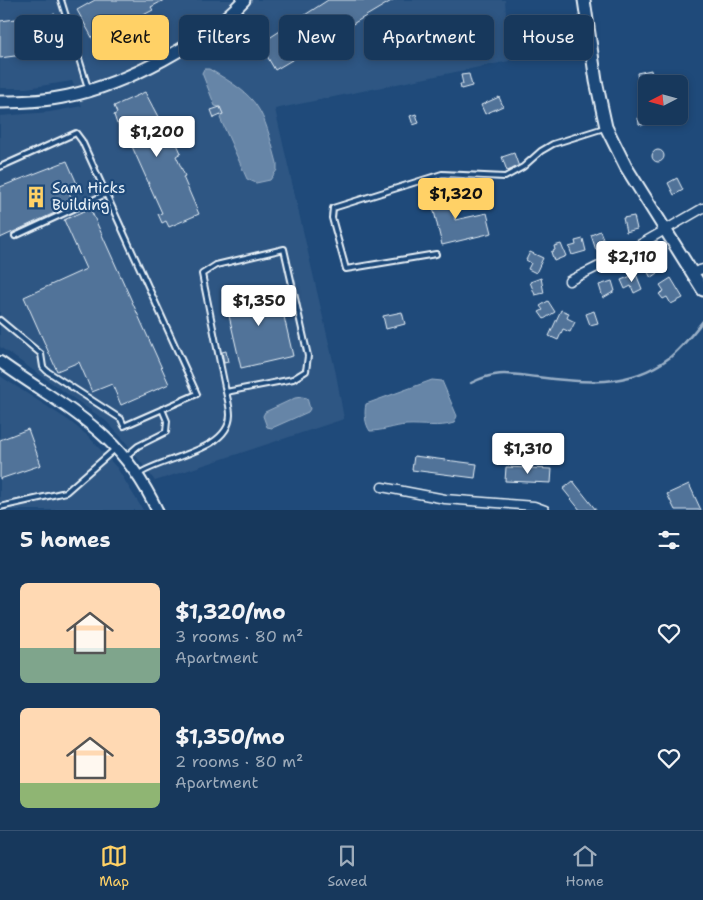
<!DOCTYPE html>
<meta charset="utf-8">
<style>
:root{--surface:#17385c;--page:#244365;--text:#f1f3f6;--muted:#9eacbb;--line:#365272;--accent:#ffd166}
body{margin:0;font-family:"Shantell Sans",sans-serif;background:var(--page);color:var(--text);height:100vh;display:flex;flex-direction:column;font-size:19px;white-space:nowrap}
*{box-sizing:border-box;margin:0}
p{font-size:16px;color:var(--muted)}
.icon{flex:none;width:28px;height:28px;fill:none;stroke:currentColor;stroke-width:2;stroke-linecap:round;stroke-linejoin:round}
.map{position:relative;height:510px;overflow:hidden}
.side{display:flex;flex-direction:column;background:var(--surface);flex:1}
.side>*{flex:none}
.hud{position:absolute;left:15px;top:15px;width:674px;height:45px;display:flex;gap:10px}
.needle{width:32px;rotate:264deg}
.buttons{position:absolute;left:638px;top:75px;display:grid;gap:10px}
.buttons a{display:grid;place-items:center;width:50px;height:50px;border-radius:8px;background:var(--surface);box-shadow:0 2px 8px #0003,0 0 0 1px var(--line);font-size:25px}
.price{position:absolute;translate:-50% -42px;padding:0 11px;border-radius:5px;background:#fff;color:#222;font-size:16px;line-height:32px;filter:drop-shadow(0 1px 2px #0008)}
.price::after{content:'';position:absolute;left:50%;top:30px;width:15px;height:11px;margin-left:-8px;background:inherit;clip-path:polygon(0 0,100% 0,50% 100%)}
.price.selected{background:var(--accent);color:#111}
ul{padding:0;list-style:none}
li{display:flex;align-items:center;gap:15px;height:125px;padding:0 20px}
li span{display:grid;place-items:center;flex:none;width:140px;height:100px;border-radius:8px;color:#555}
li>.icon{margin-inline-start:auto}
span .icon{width:60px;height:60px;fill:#fffc;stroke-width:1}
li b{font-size:21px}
h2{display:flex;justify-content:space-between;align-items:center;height:60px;padding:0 20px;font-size:21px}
.pill{padding:0 18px;border-radius:8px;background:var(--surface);box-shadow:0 2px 8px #0003,0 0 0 1px var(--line);font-size:18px;line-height:45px}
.pill.selected{background:var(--accent);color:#111}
.tabs{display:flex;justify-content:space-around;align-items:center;height:70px;border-top:1px solid var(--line);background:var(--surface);font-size:14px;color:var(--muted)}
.tabs a{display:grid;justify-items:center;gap:2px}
.tabs .selected{color:var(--accent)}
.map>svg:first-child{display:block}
.built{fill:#2e5683}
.water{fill:#6685a7;stroke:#9ab0c7}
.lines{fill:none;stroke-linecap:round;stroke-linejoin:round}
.stream{stroke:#9ab0c7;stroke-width:2.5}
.building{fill:#517399;stroke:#e8f1f8}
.service-casing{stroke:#e8f1f8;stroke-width:8}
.minor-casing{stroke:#e8f1f8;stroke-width:11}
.tertiary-casing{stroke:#e8f1f8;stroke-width:14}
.secondary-casing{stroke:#e8f1f8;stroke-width:15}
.service{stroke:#1f4a7a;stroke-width:4}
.minor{stroke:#1f4a7a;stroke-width:8}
.tertiary{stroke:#1f4a7a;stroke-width:10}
.secondary{stroke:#1f4a7a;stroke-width:11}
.labels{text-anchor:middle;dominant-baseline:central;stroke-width:4.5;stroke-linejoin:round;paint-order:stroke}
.poi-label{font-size:15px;fill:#e8f1f8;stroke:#1f4a7a;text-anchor:start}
</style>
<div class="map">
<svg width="703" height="510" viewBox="0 0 703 510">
<rect width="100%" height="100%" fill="#1f4a7a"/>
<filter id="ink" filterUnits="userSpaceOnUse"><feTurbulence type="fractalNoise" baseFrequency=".02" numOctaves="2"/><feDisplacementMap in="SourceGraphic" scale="10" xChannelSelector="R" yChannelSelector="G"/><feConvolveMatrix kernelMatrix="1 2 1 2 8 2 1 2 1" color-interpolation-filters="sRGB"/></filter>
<g filter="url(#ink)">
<path class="built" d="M 0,0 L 505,0 L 509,61 L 275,109 L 336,374 L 344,419 L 155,481 L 124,440 L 106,421 L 0,347 L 0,116 L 50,112 L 82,106 L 72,81 L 27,88 L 0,88 Z
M 0,376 L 68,420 L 88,436 L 117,468 L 143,510 L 0,510 Z"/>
<path class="water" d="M 204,69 L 209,69 C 261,99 262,107 277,163 L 277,170 L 270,180 L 256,183 L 247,179 L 220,118 L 223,114 L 220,107 L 215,106 L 202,73 Z
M 432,380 L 442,381 L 457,416 L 454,423 C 439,428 422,424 406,425 C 394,426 383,431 370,431 C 365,424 364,413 366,404 Z
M 302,397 L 307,398 L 310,409 L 308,412 L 272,428 L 267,427 L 263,416 L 265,412 L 295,398 Z"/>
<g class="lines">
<path class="stream" d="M 471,383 C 496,370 510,374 537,377 C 583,383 629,388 669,358 C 682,348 693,333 703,321"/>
</g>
<path class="building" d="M 95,0 L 164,0 L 151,7 L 153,10 L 94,41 L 77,10 Z
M 328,0 L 393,0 L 275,70 L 260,44 Z
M 55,14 L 59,50 L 0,58 L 0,21 Z
M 651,70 L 653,84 L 646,84 L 646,89 L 639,90 L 637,73 Z
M 469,74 L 472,86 L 461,89 L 460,84 L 463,84 L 461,75 Z
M 145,92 L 165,130 L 170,128 L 181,153 L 176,156 L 185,176 L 183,177 L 199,214 L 169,227 L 166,221 L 162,223 L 158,214 L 162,213 L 121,122 L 117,124 L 114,115 L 117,113 L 114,106 Z
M 499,97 L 503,106 L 485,114 L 481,105 Z
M 220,107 L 223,114 L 214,118 L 211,110 Z
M 646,113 L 646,116 L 660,116 L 661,121 L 642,125 L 639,124 L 638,118 L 641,118 L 640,115 Z
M 416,114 L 419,123 L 413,125 L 410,116 Z
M652 156a6 6 0 1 1 12 0a6 6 0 1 1-12 0Z
M 514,153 L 519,167 L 507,171 L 502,157 Z
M 67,161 L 78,186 L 68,190 L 74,204 L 0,238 L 0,187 Z
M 677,178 L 683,190 L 674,195 L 668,183 Z
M 447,185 L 455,220 L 487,213 L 492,233 L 442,245 L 429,190 Z
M 90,208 L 169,384 L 121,405 L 112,384 L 92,392 L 79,362 L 57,371 L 24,297 L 86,269 L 64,220 Z
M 634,216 L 637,229 L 626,232 L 623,218 Z
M 600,231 L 606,246 L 596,250 L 591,235 Z
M 583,239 L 586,251 L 572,255 L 569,247 L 576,245 L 575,241 Z
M 561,244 L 566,256 L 554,261 L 551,252 L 555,250 L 554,246 Z
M 530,252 L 543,258 L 536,273 L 528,269 L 531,263 L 526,260 Z
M 654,257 L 659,266 L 655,268 L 658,273 L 651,278 L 643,263 Z
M 636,274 L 642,289 L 634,293 L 631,286 L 625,289 L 621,280 Z
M 541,278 L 544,293 L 535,295 L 530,282 Z
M 671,278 L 683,298 L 671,304 L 667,297 L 663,299 L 659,294 L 664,291 L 660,285 Z
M 612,281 L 615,291 L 603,298 L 599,285 Z
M 277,286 L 293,356 L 241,368 L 225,298 Z
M 548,301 L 555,312 L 544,319 L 539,312 L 543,310 L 540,306 Z
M 561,310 L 569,313 L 567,318 L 575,322 L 570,332 L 563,329 L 558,340 L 549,336 Z
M 594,311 L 598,323 L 590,325 L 586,314 Z
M 402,312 L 405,324 L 386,329 L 383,316 Z
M 226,351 L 228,362 L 224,363 L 222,352 Z
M 28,429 L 41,465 L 0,479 L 0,440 Z
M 414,456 L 477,464 L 475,478 L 412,470 Z
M 506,467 L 552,469 L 551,483 L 505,481 Z
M 573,481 L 596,510 L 580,510 L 563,489 Z
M 689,484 L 701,510 L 675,510 L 667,494 Z"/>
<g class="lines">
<g class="service-casing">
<path id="service" d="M 61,0 L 88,88
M 0,167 L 76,133 L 82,141 L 197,394 L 124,426 L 121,419 L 47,371 L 43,367 L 41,354 L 0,320
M 15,236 L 106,194
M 436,254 L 346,269 L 332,218 L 333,208 L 442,174 L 505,177 L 523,167 L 541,151 L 553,144 L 604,128
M 124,458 L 138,446 L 166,432 L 167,421 L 162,409
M 137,475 C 164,456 229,452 230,415 C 230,408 228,400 226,392 L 293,379 L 306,371 L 308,356 L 284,249 L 216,265 L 202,274 L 226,392
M 0,507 L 66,492 L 115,449"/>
</g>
<g class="minor-casing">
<path id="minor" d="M 693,272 L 703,269
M 569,281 L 625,253 L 703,208
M 382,487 L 445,499 L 534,506 L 545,510"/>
</g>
<g class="tertiary-casing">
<path id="tertiary" d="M 0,362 C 67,410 119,429 157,510"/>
</g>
<g class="secondary-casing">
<path id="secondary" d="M 584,0 L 596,81 L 606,127 L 626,167 L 703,290
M 0,102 C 23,102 46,101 68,96 C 126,84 204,43 244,0"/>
</g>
<use href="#service" class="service"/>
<use href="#minor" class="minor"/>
<use href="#tertiary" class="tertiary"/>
<use href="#secondary" class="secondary"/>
</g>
</g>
<defs>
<g id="building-bare" transform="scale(1.725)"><path d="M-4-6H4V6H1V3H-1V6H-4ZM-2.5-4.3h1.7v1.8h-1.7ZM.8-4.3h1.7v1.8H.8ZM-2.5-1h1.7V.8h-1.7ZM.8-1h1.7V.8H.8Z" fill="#ffd166" stroke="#1f4a7a" stroke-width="2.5" paint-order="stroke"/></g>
</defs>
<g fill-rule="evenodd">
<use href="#building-bare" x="36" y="197"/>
</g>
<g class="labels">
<g class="poi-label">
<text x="52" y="188">Sam Hicks<tspan x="52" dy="17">Building</tspan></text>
</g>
</g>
</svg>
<div class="buttons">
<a><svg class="needle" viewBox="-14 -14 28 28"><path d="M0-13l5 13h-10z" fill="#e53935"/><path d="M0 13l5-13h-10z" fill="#9eacbb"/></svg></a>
</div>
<b class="price" style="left:157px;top:158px">$1,200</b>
<b class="price selected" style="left:456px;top:220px">$1,320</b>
<b class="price" style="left:632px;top:283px">$2,110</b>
<b class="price" style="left:259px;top:327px">$1,350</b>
<b class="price" style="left:528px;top:475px">$1,310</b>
<div class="hud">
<a class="pill">Buy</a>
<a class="pill selected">Rent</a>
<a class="pill">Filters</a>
<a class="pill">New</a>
<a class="pill">Apartment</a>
<a class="pill">House</a>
</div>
</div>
<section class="side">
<h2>5 homes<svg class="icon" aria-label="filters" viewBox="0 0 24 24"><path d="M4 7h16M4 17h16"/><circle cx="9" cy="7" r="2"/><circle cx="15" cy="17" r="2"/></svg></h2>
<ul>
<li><span style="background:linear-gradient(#ffd9b3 65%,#7fa58c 0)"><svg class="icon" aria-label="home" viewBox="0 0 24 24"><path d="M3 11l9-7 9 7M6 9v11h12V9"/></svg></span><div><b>$1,320/mo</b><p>3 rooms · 80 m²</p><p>Apartment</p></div><svg class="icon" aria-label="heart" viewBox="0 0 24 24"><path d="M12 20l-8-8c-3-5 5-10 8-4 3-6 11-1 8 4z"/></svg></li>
<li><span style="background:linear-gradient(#ffd9b3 75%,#8fb573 0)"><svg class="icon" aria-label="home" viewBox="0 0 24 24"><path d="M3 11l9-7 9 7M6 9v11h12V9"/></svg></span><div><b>$1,350/mo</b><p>2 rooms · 80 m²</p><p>Apartment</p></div><svg class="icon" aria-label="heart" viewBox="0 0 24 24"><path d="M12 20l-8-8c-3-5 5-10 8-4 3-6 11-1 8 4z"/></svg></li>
</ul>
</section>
<nav class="tabs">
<a class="selected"><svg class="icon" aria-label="map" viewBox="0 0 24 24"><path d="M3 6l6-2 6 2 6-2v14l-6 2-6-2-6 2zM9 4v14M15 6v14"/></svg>Map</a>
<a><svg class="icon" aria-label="saved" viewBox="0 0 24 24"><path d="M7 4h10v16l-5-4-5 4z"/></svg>Saved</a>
<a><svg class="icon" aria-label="home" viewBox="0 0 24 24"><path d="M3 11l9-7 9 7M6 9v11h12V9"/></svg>Home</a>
</nav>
